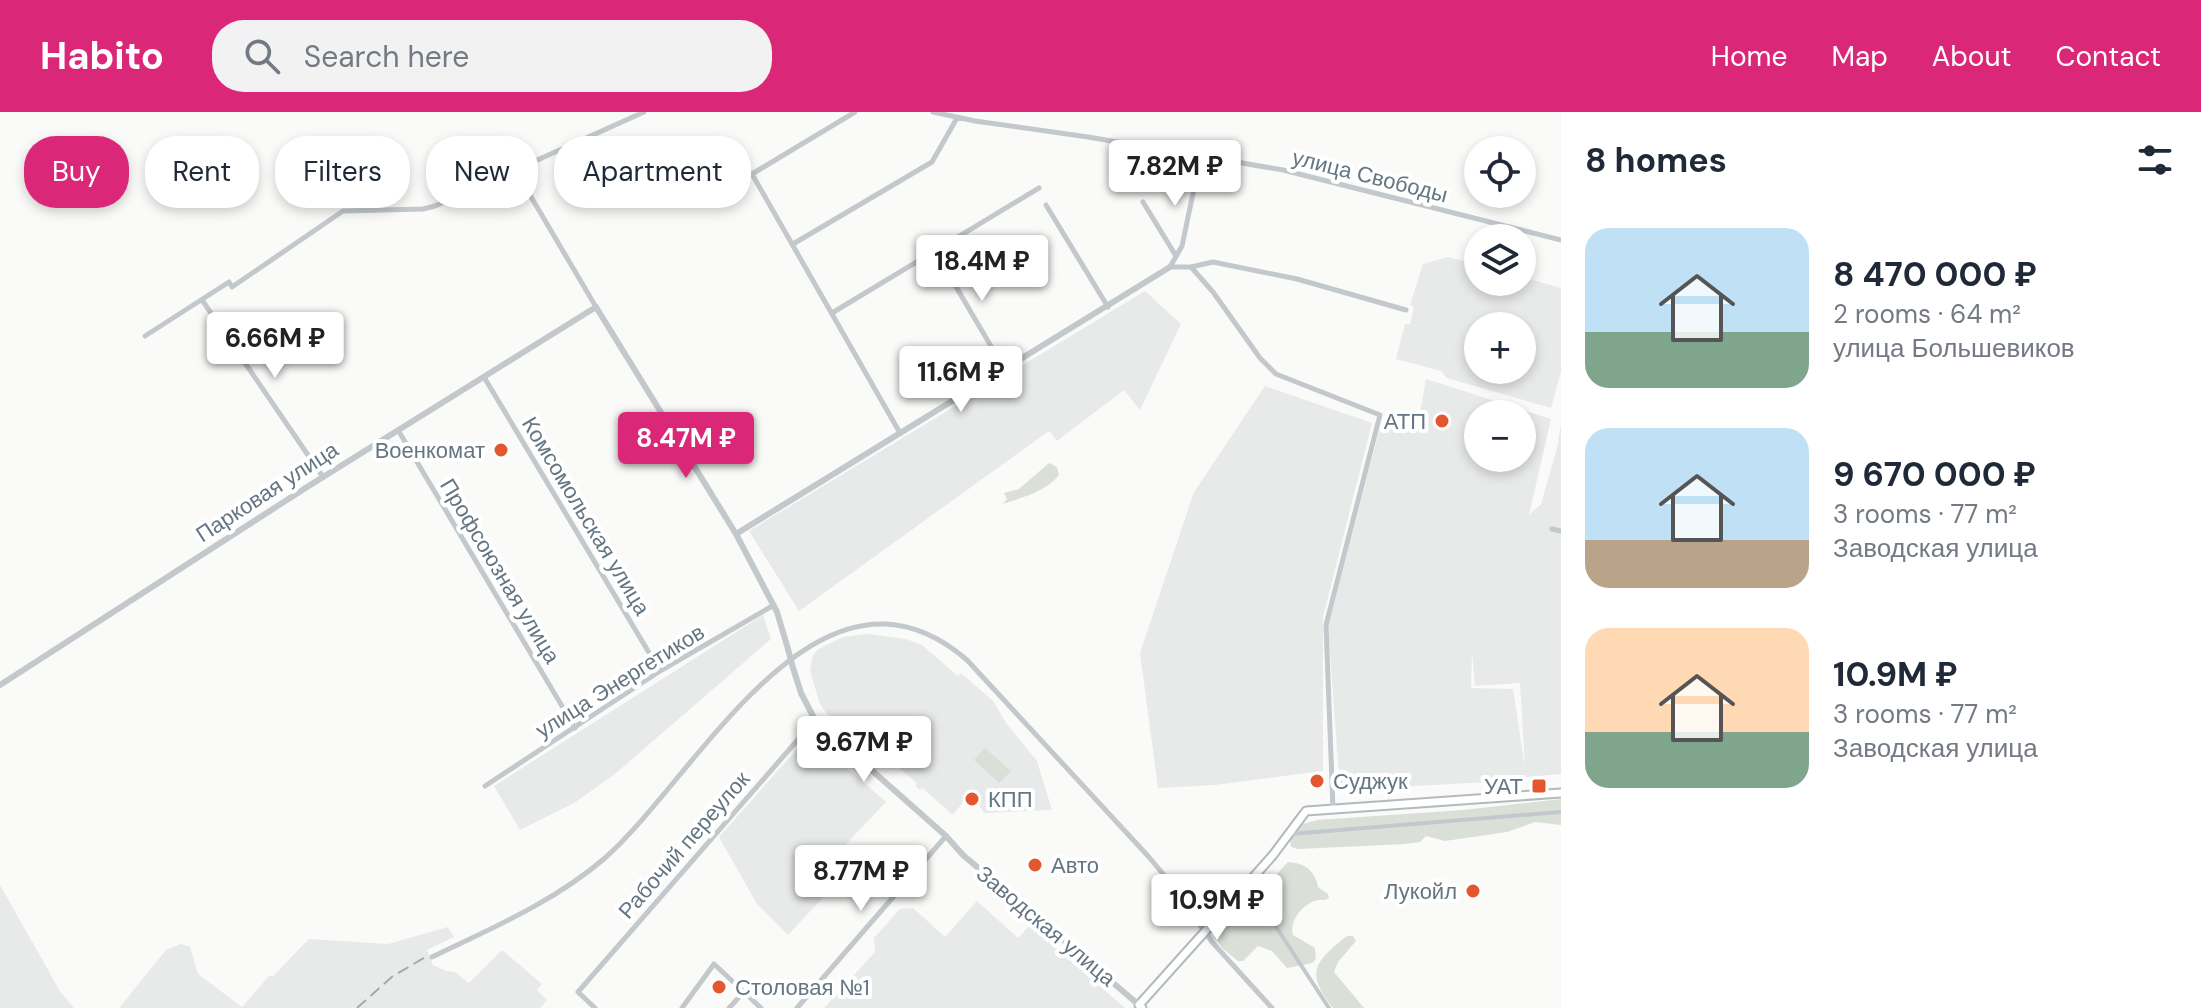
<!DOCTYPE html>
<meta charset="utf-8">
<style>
:root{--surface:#fff;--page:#f2f2f3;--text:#1f2937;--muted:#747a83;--accent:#db2777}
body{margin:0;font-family:"DM Sans",sans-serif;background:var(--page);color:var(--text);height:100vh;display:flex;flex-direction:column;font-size:30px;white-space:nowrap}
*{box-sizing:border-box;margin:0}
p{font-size:26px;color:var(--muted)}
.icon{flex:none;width:44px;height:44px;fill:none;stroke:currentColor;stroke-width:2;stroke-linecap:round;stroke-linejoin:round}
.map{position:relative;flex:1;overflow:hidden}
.sheet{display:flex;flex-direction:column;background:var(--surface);width:640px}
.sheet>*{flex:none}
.guide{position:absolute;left:24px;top:24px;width:760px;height:72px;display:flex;gap:16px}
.buttons{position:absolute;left:1464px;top:24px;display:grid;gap:16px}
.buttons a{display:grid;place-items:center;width:72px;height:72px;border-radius:50%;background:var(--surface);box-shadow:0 4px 12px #0003;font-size:40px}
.price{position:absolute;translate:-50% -68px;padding:0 18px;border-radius:8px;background:#fff;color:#222;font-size:26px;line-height:52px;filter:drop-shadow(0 2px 4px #0008)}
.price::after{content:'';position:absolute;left:50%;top:48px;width:24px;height:18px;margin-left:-12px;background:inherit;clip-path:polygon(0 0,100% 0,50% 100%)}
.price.active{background:var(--accent);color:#fff}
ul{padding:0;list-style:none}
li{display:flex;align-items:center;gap:24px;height:200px;padding:0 24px}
li span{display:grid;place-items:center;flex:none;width:224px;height:160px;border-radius:24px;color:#555}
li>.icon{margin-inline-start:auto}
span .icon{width:96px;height:96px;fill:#fffc;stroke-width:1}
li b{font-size:34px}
h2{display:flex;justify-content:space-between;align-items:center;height:96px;padding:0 24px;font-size:34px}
.pill{padding:0 28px;border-radius:32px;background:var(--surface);box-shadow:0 4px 12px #0003;font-size:28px;line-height:72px}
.pill.active{background:var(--accent);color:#fff}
header{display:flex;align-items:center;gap:48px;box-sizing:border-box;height:112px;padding:0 40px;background:var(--accent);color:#fff}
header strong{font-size:38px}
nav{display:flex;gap:44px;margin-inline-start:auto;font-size:28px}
.search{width:560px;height:72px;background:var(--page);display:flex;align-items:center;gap:20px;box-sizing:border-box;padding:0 28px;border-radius:32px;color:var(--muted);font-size:30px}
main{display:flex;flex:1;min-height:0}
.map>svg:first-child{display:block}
.built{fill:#e8e9e9;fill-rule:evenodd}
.green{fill:#dadfd7}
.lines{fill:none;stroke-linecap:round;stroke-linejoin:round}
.secondary-casing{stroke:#b3babf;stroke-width:11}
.pedestrian{stroke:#c3c8cc;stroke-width:4}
.minor{stroke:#c3c8cc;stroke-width:5}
.tertiary{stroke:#c3c8cc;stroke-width:6}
.secondary{stroke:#fff;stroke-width:7}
.rail{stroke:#a2aab0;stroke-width:2;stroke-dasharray:12 6;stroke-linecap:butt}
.secondary-bridge-casing{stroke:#b3babf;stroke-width:11;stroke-linecap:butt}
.tertiary-bridge{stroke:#c3c8cc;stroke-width:6}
.secondary-bridge{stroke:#fff;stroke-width:7}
.poi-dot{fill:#e4572e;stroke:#fff;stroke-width:3}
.labels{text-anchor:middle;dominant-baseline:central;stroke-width:8;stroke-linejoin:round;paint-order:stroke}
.street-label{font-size:22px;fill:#657683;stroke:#fff}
.poi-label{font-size:22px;fill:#657683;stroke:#fff;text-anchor:end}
</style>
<header>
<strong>Habito</strong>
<div class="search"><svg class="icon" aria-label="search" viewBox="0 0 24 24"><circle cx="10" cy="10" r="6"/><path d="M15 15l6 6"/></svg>Search here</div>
<nav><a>Home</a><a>Map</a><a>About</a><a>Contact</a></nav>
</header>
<main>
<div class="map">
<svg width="1561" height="896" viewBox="0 0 1561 896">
<rect width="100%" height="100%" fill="#fafaf8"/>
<path class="built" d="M 1448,145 L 1478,153 L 1478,170 L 1522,170 L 1522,165 L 1561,176 L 1561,260 L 1551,296 L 1447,266 L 1441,259 L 1396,247 L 1405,212 L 1410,212 L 1414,195 L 1410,193 L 1423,152 ZM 1478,214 L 1522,214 L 1522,258 L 1478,258 Z
M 1145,179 L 1181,212 L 1140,298 L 1124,278 L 1057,329 L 1049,319 L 799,499 L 749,419 Z
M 1426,267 L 1551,307 L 1529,403 L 1541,392 L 1557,336 L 1561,312 L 1561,662 L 1526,665 L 1526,668 L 1340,678 L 1328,514 L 1380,316 L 1417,318 ZM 1478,302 L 1522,302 L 1522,346 L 1478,346 ZM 1472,540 L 1475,574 L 1520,571 L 1525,656 L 1513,577 L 1471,576 Z
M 1265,274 L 1372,311 L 1323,505 L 1323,659 L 1215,673 L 1158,676 L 1140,541 L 1194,380 Z
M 763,503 L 771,527 L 615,662 L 574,691 L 520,718 L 494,674 Z
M 867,522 L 906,527 L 922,533 L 958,564 L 961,561 L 993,589 L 1006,611 L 1037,649 L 1052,698 L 984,701 L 978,691 L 967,685 L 953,703 L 922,676 L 920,678 L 915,674 L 917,671 L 897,654 L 894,657 L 827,602 L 820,592 L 810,559 L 812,546 L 817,538 L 843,525 Z
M 805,628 L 816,629 L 886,690 L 845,733 L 859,747 L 788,823 L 757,792 L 719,725 Z
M 0,773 L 61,881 L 74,896 L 0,896 Z
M 977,789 L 1018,826 L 1030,813 L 1125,896 L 824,896 L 875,840 L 874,826 L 900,797 L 913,796 L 945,825 Z
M 448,815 L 454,825 L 427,838 L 433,853 L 446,859 L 455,860 L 469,871 L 502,838 L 542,872 L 537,878 L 547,888 L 540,896 L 119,896 L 166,838 L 181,832 L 190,835 L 198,862 L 242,895 L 269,864 L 273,864 L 309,827 L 388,832 Z"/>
<path class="green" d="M 1049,351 L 1057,355 L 1059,363 C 1045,380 1023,385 1003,392 L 1007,387 L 1004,381 L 1019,377 Z
M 985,636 L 1011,659 L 999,671 L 974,648 Z
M 1561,687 L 1561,713 L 1535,710 L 1507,720 L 1445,729 L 1426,724 L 1420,730 L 1405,732 L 1298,737 L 1291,735 L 1290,728 L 1303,712 L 1317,708 L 1463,698 Z
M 1288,750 C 1304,751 1315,758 1318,775 L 1328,782 L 1329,786 L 1325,788 C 1308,785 1288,807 1293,823 L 1315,836 L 1316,847 L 1312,851 L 1287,856 L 1272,839 L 1258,834 L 1243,849 L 1238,849 L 1222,836 L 1214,824 L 1216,818 L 1253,771 L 1276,763 Z
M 1347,824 L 1353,824 L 1356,829 L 1338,850 L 1334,860 L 1364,896 L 1333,896 C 1305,861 1314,850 1347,824 Z"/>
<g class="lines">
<g class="secondary-casing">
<path id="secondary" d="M 1219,804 L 1273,743 L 1306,699 L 1561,681
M 1142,896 L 1139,893 L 1191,835"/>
</g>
<path class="pedestrian" d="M 1291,722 L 1561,700
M 1248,772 L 1329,896"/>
<path class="minor" d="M 855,0 L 752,62 L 900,321
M 933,0 L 975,9 L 1088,25 L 1283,58 L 1561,128
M 1201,43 L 1182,134 L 1170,155 L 1191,155 L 1213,150 L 1297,167 L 1406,198
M 514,56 L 596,195
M 1143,90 L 1176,144
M 1046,93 L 1108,195
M 793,132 L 932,50 L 957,6
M 935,139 L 1005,258
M 1191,155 L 1213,180 L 1260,246 L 1276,262 L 1380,303 L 1326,513 L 1333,697
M 202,188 L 323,365
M 832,201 L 1039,76
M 145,224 L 229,170 L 232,175 L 343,99 L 423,97 L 435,94 L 644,0
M 484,265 L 660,559
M 398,318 L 575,616
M 1552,417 L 1561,419
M 485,674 L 660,559 L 774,493
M 432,845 C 492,816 554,790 605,746 C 698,664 819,421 967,548 L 1148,744 L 1173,774 L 1212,830 L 1272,896
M 595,896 L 578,880 L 815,608
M 682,896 L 714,852 L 761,896
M 729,896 L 743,881
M 797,896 L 946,724"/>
<path class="tertiary" d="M 736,422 L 1170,155
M 793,556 L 801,581 L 815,608 L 946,724 L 963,743 L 1139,893
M 0,573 L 307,375 L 596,195 L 736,422 L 777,500 L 788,537"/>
<use href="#secondary" class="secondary"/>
<path class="rail" d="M 357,896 L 393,864 L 429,843"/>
<g class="secondary-bridge-casing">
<path id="secondary-bridge" d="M 1191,835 L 1219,804"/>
</g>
<path class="tertiary-bridge" d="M 788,537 L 793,556"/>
<use href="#secondary-bridge" class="secondary-bridge"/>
</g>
<g class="poi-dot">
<circle cx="1442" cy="309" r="8"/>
<circle cx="501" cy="338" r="8"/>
<circle cx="1317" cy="669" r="8"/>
<rect x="1531" y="666" width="16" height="16" rx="4"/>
<circle cx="972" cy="687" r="8"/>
<circle cx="1035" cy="753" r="8"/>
<circle cx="1473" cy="779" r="8"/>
<circle cx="719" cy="875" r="8"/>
</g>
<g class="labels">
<g class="street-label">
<text transform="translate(1370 64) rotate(14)">улица Свободы</text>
<text transform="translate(267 380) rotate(-33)">Парковая улица</text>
<text transform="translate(586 404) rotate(59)">Комсомольская улица</text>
<text transform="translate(500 459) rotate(59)">Профсоюзная улица</text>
<text transform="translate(620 569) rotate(-32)">улица Энергетиков</text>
<text transform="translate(684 733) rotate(-49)">Рабочий переулок</text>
<text transform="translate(1046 814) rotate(40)">Заводская улица</text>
</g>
<g class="poi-label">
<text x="1426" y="309">АТП</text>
<text x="485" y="338">Военкомат</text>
<text x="1333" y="669" text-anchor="start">Суджук</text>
<text x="1523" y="674">УАТ</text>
<text x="988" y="687" text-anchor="start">КПП</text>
<text x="1051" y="753" text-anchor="start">Авто</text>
<text x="1457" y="779">Лукойл</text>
<text x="735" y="875" text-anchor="start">Столовая №1</text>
</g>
</g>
</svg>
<div class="buttons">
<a><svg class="icon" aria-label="locate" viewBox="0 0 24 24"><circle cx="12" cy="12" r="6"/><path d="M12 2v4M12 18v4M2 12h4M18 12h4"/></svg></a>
<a><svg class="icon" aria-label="layers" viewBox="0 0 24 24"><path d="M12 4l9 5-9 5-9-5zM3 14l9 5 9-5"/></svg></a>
<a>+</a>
<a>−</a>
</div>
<b class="price" style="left:1175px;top:96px">7.82M ₽</b>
<b class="price" style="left:982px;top:191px">18.4M ₽</b>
<b class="price" style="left:275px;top:268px">6.66M ₽</b>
<b class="price" style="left:961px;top:302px">11.6M ₽</b>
<b class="price active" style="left:686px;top:368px">8.47M ₽</b>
<b class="price" style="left:864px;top:672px">9.67M ₽</b>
<b class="price" style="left:861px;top:801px">8.77M ₽</b>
<b class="price" style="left:1217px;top:830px">10.9M ₽</b>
<div class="guide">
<a class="pill active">Buy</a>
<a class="pill">Rent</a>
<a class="pill">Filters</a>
<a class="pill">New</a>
<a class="pill">Apartment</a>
</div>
</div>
<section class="sheet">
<h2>8 homes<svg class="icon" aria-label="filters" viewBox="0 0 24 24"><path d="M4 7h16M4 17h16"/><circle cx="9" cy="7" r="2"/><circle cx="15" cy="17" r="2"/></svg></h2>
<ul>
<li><span style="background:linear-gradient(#bfe0f5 65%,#7fa58c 0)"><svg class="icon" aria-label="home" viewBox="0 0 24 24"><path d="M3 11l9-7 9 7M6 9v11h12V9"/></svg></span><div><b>8 470 000 ₽</b><p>2 rooms · 64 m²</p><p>улица Большевиков</p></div></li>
<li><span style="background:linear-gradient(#bfe0f5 70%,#b9a48a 0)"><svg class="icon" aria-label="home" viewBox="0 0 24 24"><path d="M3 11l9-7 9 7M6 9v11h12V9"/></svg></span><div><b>9 670 000 ₽</b><p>3 rooms · 77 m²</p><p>Заводская улица</p></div></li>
<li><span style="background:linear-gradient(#ffd9b3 65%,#7fa58c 0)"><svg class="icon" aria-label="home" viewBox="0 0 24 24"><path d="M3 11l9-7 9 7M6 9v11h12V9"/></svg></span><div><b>10.9M ₽</b><p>3 rooms · 77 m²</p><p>Заводская улица</p></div></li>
</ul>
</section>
</main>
